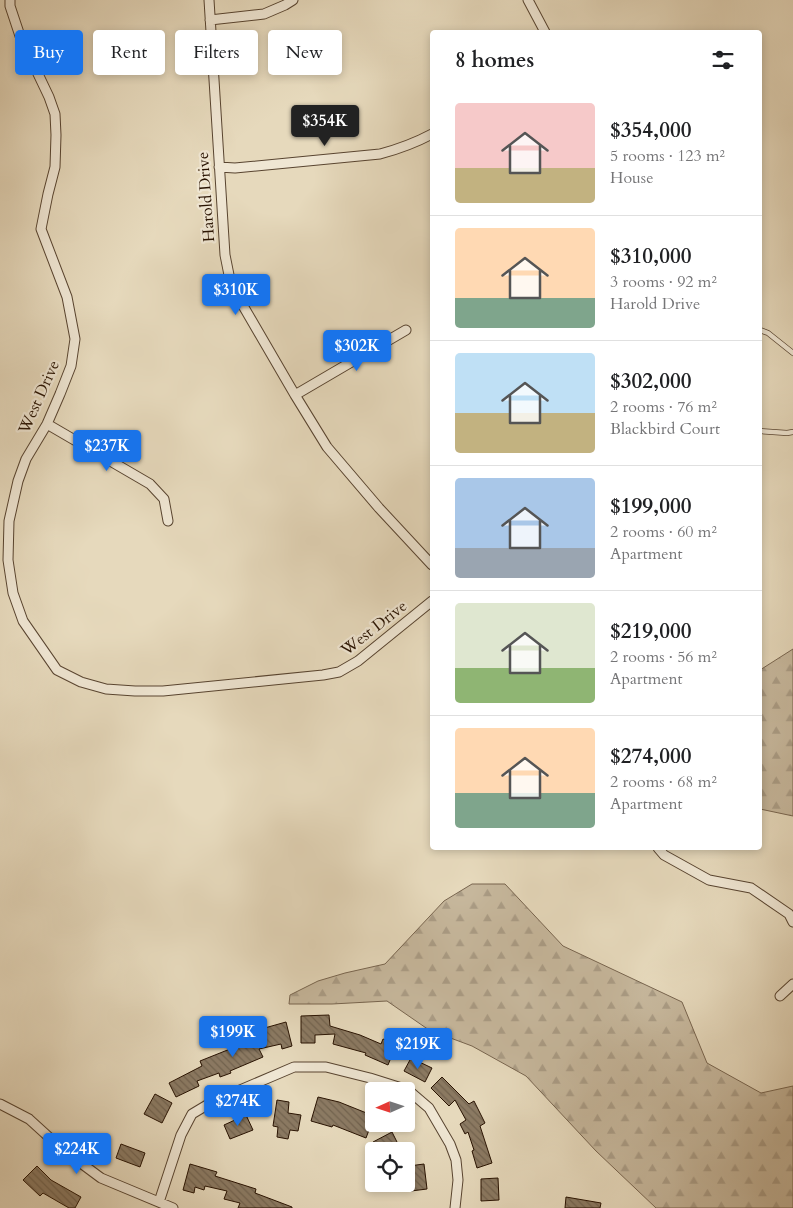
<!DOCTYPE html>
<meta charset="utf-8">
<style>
:root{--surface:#fff;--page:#f6f6f6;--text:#202124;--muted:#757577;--line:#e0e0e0;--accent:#1a73e8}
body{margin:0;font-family:Cardo,serif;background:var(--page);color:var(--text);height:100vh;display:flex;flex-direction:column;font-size:19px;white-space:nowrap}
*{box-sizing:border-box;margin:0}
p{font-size:16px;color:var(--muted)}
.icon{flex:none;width:28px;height:28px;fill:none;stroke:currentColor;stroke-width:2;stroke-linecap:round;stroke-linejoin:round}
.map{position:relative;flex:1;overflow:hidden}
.drawer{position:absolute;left:430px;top:30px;width:332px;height:820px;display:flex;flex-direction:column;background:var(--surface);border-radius:5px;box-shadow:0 2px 8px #0003}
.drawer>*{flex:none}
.guide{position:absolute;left:15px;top:30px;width:340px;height:45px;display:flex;gap:10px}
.needle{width:32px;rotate:267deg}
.controls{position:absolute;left:365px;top:1082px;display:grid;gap:10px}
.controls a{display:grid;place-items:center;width:50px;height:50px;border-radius:5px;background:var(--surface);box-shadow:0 2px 8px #0003;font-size:25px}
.price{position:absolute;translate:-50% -42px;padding:0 11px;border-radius:5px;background:var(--accent);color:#fff;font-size:16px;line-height:32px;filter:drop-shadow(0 1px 2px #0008)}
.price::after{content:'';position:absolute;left:50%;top:30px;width:15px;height:11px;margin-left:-8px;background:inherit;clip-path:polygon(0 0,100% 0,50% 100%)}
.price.active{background:#222;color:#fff}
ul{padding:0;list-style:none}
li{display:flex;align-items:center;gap:15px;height:125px;padding:0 25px}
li+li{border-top:1px solid var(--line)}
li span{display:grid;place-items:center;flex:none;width:140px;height:100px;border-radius:5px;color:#555}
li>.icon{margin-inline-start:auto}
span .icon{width:60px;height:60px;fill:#fffc;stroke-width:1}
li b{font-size:21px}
h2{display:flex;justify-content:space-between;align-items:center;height:60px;padding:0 25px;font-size:21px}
.pill{padding:0 18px;border-radius:5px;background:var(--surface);box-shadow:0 2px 8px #0003;font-size:18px;line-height:45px}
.pill.active{background:var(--accent);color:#fff}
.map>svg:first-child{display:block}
.forest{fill:url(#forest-firs);stroke:#78654f}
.building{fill:url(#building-back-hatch);stroke:#291302}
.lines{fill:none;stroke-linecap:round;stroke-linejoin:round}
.lane-casing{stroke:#584430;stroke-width:6}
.street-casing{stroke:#584430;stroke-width:11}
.lane{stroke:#efe6d3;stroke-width:4.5}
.street{stroke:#efe6d3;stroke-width:9}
.labels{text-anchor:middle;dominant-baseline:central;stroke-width:4.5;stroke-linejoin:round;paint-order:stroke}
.street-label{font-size:16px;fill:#291302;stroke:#efe6d3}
</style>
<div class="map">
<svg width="793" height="1208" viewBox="0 0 793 1208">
<defs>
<pattern id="forest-firs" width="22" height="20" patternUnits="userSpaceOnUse" patternTransform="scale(1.25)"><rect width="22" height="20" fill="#c6b79c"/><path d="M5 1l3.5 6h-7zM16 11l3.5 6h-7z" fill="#aa9c85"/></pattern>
<pattern id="building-back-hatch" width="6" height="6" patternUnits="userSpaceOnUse" patternTransform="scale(1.25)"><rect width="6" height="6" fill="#8b7a63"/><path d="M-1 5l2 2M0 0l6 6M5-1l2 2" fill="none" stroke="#72634f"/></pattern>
</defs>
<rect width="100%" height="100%" fill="#e6d9bc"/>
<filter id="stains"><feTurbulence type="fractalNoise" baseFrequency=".004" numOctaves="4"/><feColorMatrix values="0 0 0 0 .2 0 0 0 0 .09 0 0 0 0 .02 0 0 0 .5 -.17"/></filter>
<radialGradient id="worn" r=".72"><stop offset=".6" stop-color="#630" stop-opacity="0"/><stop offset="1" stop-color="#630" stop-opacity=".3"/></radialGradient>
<path class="forest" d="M 793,649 L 793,816 L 760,809 L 760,670 Z
M 472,884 L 505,884 L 563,946 L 682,1002 L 707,1063 L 761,1093 L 793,1086 L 793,1208 L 656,1208 L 596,1151 L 526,1076 L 472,1046 L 429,1030 L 387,1001 L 332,1004 L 289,1004 L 290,995 L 318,981 L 345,973 L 385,964 L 444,901 Z"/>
<path class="building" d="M 329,1015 L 330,1026 L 360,1035 L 381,1044 L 383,1039 L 391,1042 L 388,1047 L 394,1050 L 388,1065 L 365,1055 L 366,1053 L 333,1044 L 335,1034 L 315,1035 L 315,1043 L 301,1043 L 301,1016 Z
M 286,1022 L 292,1046 L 282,1049 L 281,1044 L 259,1049 L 263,1057 L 230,1071 L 231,1073 L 220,1077 L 219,1073 L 197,1081 L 199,1086 L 176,1097 L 169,1083 L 202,1066 L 200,1061 L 230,1049 L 230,1048 L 263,1035 L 261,1029 Z
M 411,1058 L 432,1068 L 425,1082 L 404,1071 Z
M 442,1077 L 469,1104 L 474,1101 L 485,1123 L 480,1126 L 492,1163 L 477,1168 L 472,1151 L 474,1150 L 468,1132 L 465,1134 L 460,1124 L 466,1120 L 455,1100 L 449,1106 L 431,1088 Z
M 155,1094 L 172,1103 L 162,1123 L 144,1114 Z
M 318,1097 L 339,1102 L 369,1114 L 367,1120 L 372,1122 L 366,1138 L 333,1125 L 332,1127 L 311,1121 Z
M 277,1100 L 289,1102 L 288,1113 L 301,1115 L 298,1131 L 290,1130 L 288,1139 L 277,1137 L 278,1127 L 273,1126 Z
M 246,1115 L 253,1130 L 230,1139 L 224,1125 Z
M 392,1132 L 400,1148 L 393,1151 L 378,1151 L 373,1142 Z
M 121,1144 L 145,1153 L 140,1167 L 116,1158 Z
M 190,1164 L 217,1172 L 215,1176 L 256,1189 L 255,1193 L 292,1207 L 292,1208 L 238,1208 L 240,1203 L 224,1199 L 227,1191 L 205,1186 L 204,1190 L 195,1187 L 194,1193 L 183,1190 Z
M 424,1164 L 427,1189 L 411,1191 L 409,1166 Z
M 37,1166 L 51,1180 L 81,1197 L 75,1208 L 69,1208 L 43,1193 L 40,1196 L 23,1180 Z
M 498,1178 L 499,1200 L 481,1201 L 481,1179 Z
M 566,1197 L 601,1203 L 600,1208 L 565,1208 Z"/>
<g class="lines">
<g class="lane-casing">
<path id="lane" d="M 760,330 L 768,333 L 793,353
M 760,431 L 787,433 L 793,432"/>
</g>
<g class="street-casing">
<path id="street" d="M 10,0 L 10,6 L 20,36 L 49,97 L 55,114 L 56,135 L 55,167 L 48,194 L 41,229 L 67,297 L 75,339 L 71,366 L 60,394 L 47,424 L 26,459 L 18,481 L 9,521 L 8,560 L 13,593 L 23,621 L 57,670 L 81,682 L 106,689 L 135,691 L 163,691 L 323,675 L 339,672 L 358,661 L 432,601
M 209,0 L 225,255 L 231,285 L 295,395 L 327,447 L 379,508 L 432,565
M 528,0 L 545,32
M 210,20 L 264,14 L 285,5 L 293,0
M 219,167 L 235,168 L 380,154 C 399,149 415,143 432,134
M 295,395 L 406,330
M 47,424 L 150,484 L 164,499 L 168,521
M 658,848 L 664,855 L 709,880 L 751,888 L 789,914 L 793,922
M 780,996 L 793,984
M 0,1104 L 29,1119 L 62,1149 L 101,1178 L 173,1208
M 159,1202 L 181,1135 L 192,1114 L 212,1102 L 294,1067 L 326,1067 L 370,1078 L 408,1090 L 429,1108 L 450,1144 L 456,1160 L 458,1180 L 455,1208"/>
</g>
<use href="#lane" class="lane"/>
<use href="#street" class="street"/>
</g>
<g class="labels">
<g class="street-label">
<text transform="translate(206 197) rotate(-94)">Harold Drive</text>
<text transform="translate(39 397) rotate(-66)">West Drive</text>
<text transform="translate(374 628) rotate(-38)">West Drive</text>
</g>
</g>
<rect width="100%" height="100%" filter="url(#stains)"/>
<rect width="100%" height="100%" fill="url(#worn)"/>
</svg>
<div class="controls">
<a><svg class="needle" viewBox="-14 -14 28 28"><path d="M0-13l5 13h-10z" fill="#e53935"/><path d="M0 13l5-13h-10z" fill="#757577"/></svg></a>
<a><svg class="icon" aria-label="locate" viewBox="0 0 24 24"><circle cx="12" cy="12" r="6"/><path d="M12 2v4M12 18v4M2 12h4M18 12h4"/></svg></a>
</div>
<b class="price active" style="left:325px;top:147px">$354K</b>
<b class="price" style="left:236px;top:316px">$310K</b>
<b class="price" style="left:357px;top:372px">$302K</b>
<b class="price" style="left:107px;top:472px">$237K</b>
<b class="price" style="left:233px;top:1058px">$199K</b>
<b class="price" style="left:418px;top:1070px">$219K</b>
<b class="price" style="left:238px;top:1127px">$274K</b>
<b class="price" style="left:77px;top:1175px">$224K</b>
<div class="guide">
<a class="pill active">Buy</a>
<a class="pill">Rent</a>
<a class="pill">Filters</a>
<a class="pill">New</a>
</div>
<section class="drawer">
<h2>8 homes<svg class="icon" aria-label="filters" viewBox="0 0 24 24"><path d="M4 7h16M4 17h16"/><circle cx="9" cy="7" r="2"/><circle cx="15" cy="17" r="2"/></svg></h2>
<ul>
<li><span style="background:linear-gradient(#f6c9c9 65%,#c2b280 0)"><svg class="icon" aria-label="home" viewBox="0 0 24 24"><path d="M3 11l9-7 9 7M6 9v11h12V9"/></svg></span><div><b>$354,000</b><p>5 rooms · 123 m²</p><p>House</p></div></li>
<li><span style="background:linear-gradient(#ffd9b3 70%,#7fa58c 0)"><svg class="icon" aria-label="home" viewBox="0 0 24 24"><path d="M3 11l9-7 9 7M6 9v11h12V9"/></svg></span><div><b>$310,000</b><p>3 rooms · 92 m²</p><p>Harold Drive</p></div></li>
<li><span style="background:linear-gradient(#bfe0f5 60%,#c2b280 0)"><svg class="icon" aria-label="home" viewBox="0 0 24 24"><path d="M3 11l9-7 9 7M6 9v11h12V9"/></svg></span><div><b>$302,000</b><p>2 rooms · 76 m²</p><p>Blackbird Court</p></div></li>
<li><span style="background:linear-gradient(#a9c7e8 70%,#9aa5b1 0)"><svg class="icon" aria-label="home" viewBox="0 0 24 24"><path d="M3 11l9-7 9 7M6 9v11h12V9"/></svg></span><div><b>$199,000</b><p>2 rooms · 60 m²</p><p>Apartment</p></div></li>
<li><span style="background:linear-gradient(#dfe7d0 65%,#8fb573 0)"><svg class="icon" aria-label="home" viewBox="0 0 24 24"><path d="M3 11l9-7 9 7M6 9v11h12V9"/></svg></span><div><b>$219,000</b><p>2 rooms · 56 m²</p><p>Apartment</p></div></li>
<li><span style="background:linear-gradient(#ffd9b3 65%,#7fa58c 0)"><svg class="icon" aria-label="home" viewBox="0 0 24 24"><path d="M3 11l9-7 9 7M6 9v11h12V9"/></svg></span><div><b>$274,000</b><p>2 rooms · 68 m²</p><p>Apartment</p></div></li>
</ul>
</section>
</div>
